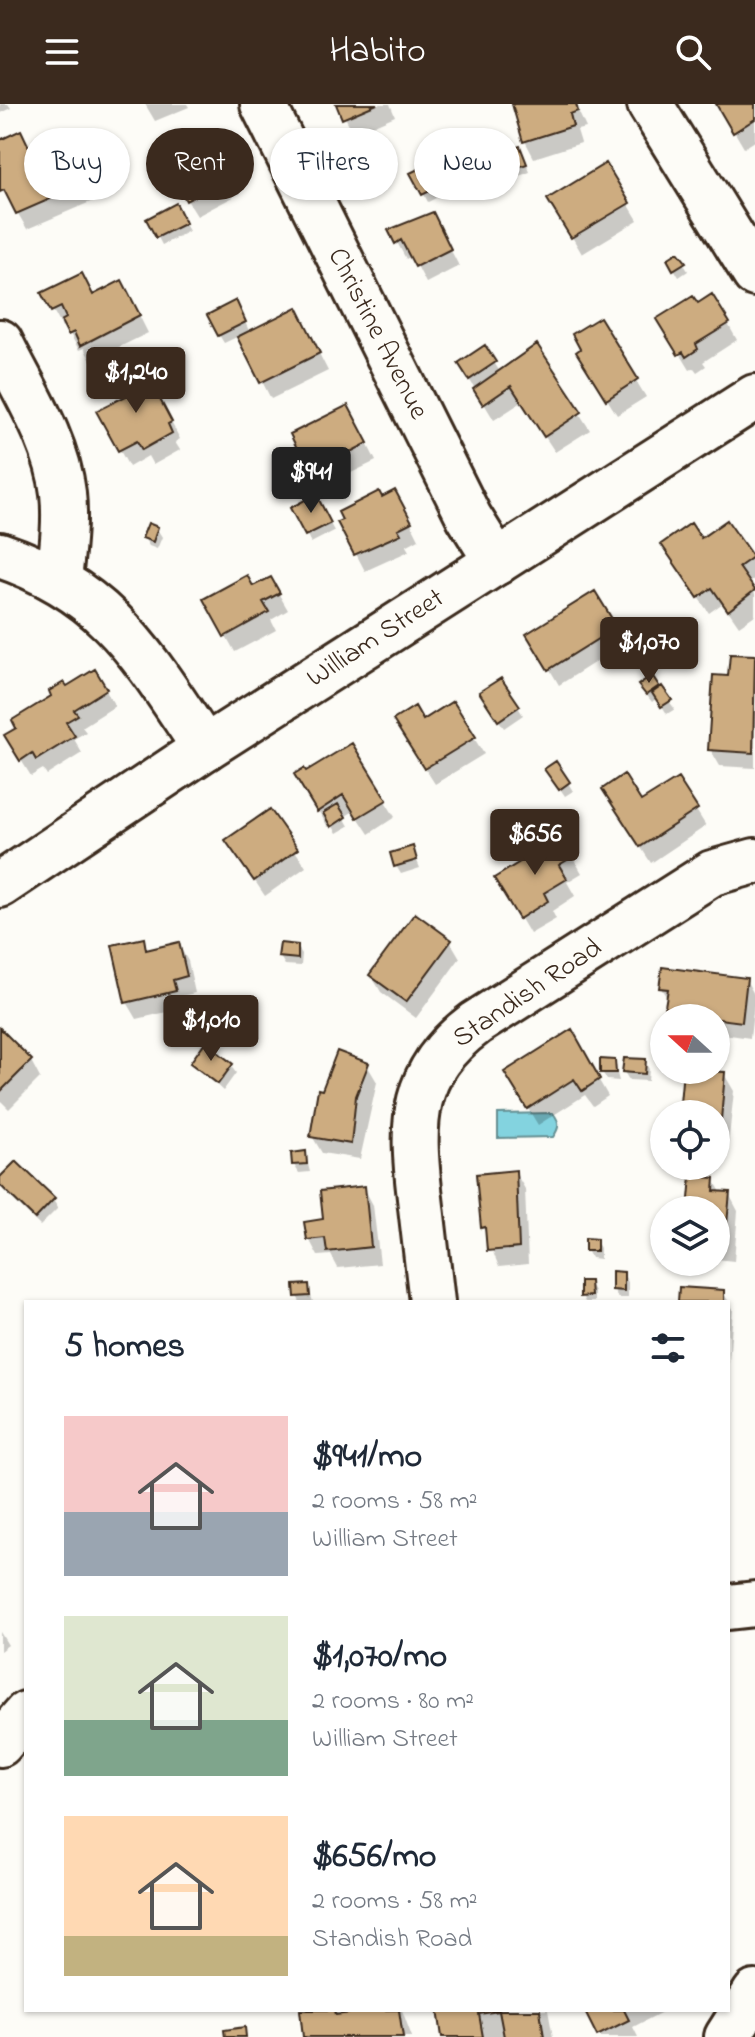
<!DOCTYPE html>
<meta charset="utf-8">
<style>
:root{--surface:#fff;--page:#f6f6f7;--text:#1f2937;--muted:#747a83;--accent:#3b2a1e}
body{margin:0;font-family:"Indie Flower",sans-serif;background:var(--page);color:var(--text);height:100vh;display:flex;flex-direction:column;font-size:30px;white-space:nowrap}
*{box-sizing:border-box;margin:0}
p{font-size:26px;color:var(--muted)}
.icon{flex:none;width:44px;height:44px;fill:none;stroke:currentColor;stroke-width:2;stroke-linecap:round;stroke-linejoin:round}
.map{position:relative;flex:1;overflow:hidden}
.details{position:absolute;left:24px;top:1196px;width:706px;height:712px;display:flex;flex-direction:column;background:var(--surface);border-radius:0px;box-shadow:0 2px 6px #0004}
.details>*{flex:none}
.top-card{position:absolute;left:24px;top:24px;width:708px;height:72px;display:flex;gap:16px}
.needle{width:52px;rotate:291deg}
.tools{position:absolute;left:650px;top:900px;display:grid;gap:16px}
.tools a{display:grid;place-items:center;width:80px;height:80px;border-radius:50%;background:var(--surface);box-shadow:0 2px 6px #0004;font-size:40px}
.price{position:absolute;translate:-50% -68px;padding:0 18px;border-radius:8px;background:var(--accent);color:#fff;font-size:26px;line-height:52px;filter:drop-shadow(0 2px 4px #0008)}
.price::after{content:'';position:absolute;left:50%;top:48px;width:24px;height:18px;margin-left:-12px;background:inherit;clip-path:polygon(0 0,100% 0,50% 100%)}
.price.selected{background:#222;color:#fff}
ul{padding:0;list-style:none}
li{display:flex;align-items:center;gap:24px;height:200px;padding:0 40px}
li span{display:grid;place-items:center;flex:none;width:224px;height:160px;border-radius:0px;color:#555}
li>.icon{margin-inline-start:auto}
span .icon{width:96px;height:96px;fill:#fffc;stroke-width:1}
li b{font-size:34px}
h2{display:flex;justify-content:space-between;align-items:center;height:96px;padding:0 40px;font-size:34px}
.pill{padding:0 28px;border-radius:36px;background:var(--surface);box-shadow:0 2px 6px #0004;font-size:28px;line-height:72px}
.pill.selected{background:var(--accent);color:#fff}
header{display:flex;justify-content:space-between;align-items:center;height:104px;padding:0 40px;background:var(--accent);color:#fff;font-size:36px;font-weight:600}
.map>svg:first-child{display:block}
.water{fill:#83d3df;stroke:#668f92;stroke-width:2}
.shadow{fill:#0003}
.building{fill:#cdac80;stroke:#3b2a1e;stroke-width:2}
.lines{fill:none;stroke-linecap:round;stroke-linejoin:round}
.minor-casing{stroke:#3b2a1e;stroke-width:50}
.major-casing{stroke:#3b2a1e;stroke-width:50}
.minor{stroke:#fdfcf7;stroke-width:44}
.major{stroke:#fdfcf7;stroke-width:44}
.labels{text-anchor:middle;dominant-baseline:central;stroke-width:6;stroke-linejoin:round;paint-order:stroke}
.street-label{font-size:28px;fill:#3b2a1e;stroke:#fdfcf7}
</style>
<header><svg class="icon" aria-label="menu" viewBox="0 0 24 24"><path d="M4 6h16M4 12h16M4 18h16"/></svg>Habito<svg class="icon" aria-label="search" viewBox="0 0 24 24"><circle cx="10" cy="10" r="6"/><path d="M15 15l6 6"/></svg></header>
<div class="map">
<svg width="755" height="1933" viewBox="0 0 755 1933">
<rect width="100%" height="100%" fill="#fdfcf7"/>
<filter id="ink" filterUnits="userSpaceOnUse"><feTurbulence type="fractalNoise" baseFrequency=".0125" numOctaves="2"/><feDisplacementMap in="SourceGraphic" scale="16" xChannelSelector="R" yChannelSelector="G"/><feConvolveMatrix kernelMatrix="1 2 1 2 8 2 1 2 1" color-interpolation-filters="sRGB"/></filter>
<g filter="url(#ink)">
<path class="water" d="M 553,1009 C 560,1018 560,1023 553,1033 L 498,1034 L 498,1010 Z"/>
<path class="shadow" d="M 0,0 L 8,0 L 11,4 L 0,9 Z
M 145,0 L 187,0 L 189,3 L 155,17 Z
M 338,0 L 390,0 L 395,12 L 354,30 Z
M 514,0 L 575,0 L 586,24 L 577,26 L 581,39 L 534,54 L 525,37 Z
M 718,0 L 755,0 L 755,37 L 744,44 Z
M 0,39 L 37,62 L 79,63 L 95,96 L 27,125 L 0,79 Z
M 219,45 L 241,89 L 197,112 L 187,96 Z
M 524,53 L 530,68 L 508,76 L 503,68 Z
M 605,62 L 638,116 L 582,150 L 550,95 Z
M 442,65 L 452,86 L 428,98 L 413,70 Z
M 175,102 L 189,127 L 162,141 L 149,116 Z
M 391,127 L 441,127 L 459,162 L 426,179 L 412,152 L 406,155 Z
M 678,150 L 688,167 L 679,173 L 669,156 Z
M 44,190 L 131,195 L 148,229 L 91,257 L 84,244 L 79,246 L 65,221 L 62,223 Z
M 240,207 L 250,229 L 305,222 L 328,267 L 271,295 L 239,232 L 224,239 L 219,231 Z
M 659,215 L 728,220 L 737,236 L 703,258 L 706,262 L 697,268 L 694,264 L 690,266 Z
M 599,216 L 646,293 L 617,311 L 588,265 Z
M 537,243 L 590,326 L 555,348 L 522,298 L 494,316 L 460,260 L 485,244 L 500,268 Z
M 153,284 L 180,335 L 175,338 L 180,346 L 153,361 L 148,352 L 129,363 L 99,308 Z
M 357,320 L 376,357 L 320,384 L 292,331 Z
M 316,393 L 334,427 L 311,439 L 293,404 Z
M 382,396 L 404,405 L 419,435 L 406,442 L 409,447 L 365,467 L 340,419 Z
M 727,419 L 755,460 L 755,475 L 748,480 L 755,490 L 755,511 L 739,522 L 723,499 L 709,509 L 673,457 Z
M 157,425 L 162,433 L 157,445 L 149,442 L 144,434 Z
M 270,475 L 288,506 L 271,516 L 276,526 L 235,548 L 206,496 L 253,485 Z
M 594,490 L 624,540 L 559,581 L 529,530 Z
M 732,552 L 755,553 L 755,664 L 720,662 L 710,645 L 730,574 Z
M 94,567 L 115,602 L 82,623 L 86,628 L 74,635 L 82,649 L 47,671 L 43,665 L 31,672 L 16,648 L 67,585 Z
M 651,574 L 675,605 L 667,610 L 657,594 L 652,598 L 645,589 Z
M 501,576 L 523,611 L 504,624 L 486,597 Z
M 422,619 L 474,634 L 484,650 L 435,680 L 405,633 Z
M 297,671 L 385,697 L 395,713 L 369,730 L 354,707 L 344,713 L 349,722 L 337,729 L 332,721 L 328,723 Z
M 552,673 L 568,679 L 573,687 L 565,692 Z
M 641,700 L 696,706 L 706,722 L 651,759 L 614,702 Z
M 269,708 L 306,763 L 265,792 L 228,737 Z
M 562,735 L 582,769 L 567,778 L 575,792 L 552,807 L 556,815 L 530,830 L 497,774 Z
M 412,745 L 420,764 L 401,770 L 396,762 Z
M 142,837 L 149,847 L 178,840 L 188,857 L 195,889 L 181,892 L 184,904 L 137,915 L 127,898 Z
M 450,837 L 460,854 L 416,914 L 381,888 L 371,871 Z
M 297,842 L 302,850 L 301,862 L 285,861 L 280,853 Z
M 746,876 L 755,892 L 750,934 L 716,929 L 716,914 L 670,914 L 667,908 L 668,896 L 661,884 Z
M 0,927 L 31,957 L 40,974 L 9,1005 L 0,996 Z
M 571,928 L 608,992 L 593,1002 L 585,991 L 538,1021 L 516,985 Z
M 644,957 L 649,965 L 648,977 L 629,976 L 624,968 Z
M 614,958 L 619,977 L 607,976 L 602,968 Z
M 192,959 L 231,962 L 236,969 L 223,987 Z
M 367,961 L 377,978 L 360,1055 L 322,1049 L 312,1032 Z
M 724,970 L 734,987 L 728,1043 L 716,1042 L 716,1010 L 681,1010 Z
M 305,1049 L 310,1068 L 299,1069 L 294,1061 Z
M 515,1068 L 525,1085 L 528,1160 L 499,1163 L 483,1123 Z
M 0,1076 L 53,1096 L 58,1104 L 40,1122 L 3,1086 Z
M 714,1076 L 722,1090 L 729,1090 L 738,1107 L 734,1157 L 716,1155 L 716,1106 L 690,1106 Z
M 364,1084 L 373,1101 L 380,1160 L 338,1164 L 331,1151 L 318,1152 L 309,1135 Z
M 596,1137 L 600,1144 L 600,1155 L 591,1154 L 587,1146 Z
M 623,1170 L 628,1178 L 628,1194 L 618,1194 L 614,1186 Z
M 589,1179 L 594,1187 L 594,1198 L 585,1198 L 582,1192 Z
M 308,1182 L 313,1198 L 300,1198 L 297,1192 Z
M 723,1188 L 733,1205 L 729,1260 L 728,1198 L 680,1198 Z
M 0,1528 L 8,1541 L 0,1547 Z
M 302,1906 L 342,1906 L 345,1912 L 353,1911 L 352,1906 L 402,1906 L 412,1933 L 305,1933 Z
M 440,1906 L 548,1906 L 553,1933 L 444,1933 Z
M 586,1906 L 666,1906 L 633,1923 L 638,1933 L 600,1933 Z"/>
<path class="building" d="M 336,0 L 377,0 L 342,15 Z
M 512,0 L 576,0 L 578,7 L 570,10 L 573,22 L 523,38 Z
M 716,0 L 755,0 L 755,15 L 733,29 Z
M 21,26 L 37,60 L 70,44 L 87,79 L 16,110 L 4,86 L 0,88 L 0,36 Z
M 210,26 L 233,72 L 186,97 L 162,50 Z
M 520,42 L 527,60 L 501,69 L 495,51 Z
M 439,55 L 450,77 L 422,91 L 410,69 Z
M 606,59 L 630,99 L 571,134 L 547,95 Z
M 176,99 L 186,119 L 156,134 L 146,115 Z
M 433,108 L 451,145 L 415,163 L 401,136 L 395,140 L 388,126 Z
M 678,148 L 686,158 L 673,166 L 667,155 Z
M 82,169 L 93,191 L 122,176 L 140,211 L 80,242 L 74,228 L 68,231 L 61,217 L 66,214 L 61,203 L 51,208 L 41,189 Z
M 712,190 L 730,219 L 696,240 L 698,245 L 686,253 L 683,248 L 678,251 L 656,215 L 693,192 L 698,199 Z
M 236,196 L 246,218 L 218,232 L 207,211 Z
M 297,203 L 320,249 L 260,279 L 237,233 Z
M 600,213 L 638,275 L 606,296 L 576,248 L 580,245 L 572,230 Z
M 537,240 L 582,308 L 544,333 L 511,282 L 483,301 L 473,285 Z
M 485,241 L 496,258 L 469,276 L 458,259 Z
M 144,265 L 172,318 L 168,320 L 172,329 L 142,346 L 137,337 L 118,347 L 96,307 L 126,292 L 119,278 Z
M 348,301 L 368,339 L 309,369 L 290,330 Z
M 395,386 L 412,418 L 398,425 L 401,430 L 354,451 L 337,418 L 342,416 L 338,408 L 379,387 L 382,393 Z
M 316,390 L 331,419 L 305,432 L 290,404 Z
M 727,416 L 753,453 L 739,463 L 755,486 L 728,507 L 712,484 L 698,494 L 661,440 L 691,419 L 701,434 Z
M 148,419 L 158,423 L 153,438 L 142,434 Z
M 247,471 L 253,482 L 271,473 L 280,489 L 263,498 L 269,508 L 224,533 L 203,495 Z
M 595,487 L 617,523 L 548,566 L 526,530 Z
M 730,550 L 755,551 L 753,649 L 708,646 L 713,571 L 728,572 Z
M 95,565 L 107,585 L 74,606 L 78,611 L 66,618 L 75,632 L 36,656 L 32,649 L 20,657 L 4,631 L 16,624 L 12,616 L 51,592 L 49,587 L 64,578 L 67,582 Z
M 652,571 L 659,582 L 646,591 L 638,581 Z
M 501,574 L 520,602 L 498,617 L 479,588 Z
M 662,582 L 672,596 L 661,603 L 652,589 Z
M 453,597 L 476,633 L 424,665 L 393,616 L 415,602 L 423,616 Z
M 352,639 L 387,696 L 357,714 L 343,691 L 317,708 L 294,670 L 304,664 L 306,667 Z
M 556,657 L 570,678 L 559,686 L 544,665 Z
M 624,670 L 641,697 L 678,674 L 698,705 L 640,743 L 602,685 Z
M 338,700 L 346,713 L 331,723 L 323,709 Z
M 270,705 L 298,745 L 254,777 L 225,736 Z
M 562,732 L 574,752 L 559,761 L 567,775 L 544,789 L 548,797 L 519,815 L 494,774 Z
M 413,742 L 417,756 L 394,763 L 390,749 Z
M 415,809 L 452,836 L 406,898 L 369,871 Z
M 144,834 L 146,846 L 179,838 L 187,872 L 173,876 L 176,887 L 125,899 L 112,841 Z
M 280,839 L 298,841 L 298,855 L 278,853 Z
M 662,863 L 747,874 L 742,918 L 664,908 L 668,885 L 659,884 Z
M 0,924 L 32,956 L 0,988 Z
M 572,925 L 600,975 L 582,987 L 574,975 L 527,1005 L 504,968 Z
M 205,938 L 233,960 L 218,980 L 190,959 Z
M 337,947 L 369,959 L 356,992 L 351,1040 L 310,1033 L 318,985 L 322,986 Z
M 624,954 L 646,955 L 645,970 L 622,968 Z
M 600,955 L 615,956 L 616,969 L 600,969 Z
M 683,966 L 725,968 L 720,1028 L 716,1027 L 716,1010 L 679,1010 Z
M 306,1047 L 307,1060 L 292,1061 L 291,1049 Z
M 16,1057 L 55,1094 L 35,1115 L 0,1081 L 0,1073 Z
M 516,1066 L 519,1144 L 487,1147 L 485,1123 L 481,1124 L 476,1070 Z
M 691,1072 L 715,1074 L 714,1087 L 730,1088 L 725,1142 L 716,1141 L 716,1106 L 688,1106 Z
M 365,1082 L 371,1143 L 327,1148 L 325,1134 L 307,1136 L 304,1118 L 323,1115 L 320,1087 Z
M 585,1134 L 597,1135 L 597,1147 L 585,1147 Z
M 612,1167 L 624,1168 L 624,1187 L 612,1186 Z
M 580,1177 L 590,1177 L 591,1192 L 580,1193 Z
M 309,1180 L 310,1192 L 295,1193 L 294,1181 Z
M 679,1183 L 724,1186 L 724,1198 L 678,1198 Z
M 300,1906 L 335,1906 L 336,1911 L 351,1909 L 350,1906 L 399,1906 L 403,1933 L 303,1933 Z
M 438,1906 L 540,1906 L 544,1933 L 504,1933 L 499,1907 L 479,1910 L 483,1933 L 442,1933 Z
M 584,1906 L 624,1906 L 629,1916 L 597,1932 Z
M 245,1923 L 246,1933 L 225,1933 L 224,1926 Z"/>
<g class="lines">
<g class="minor-casing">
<path id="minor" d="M 263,0 L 469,413 L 497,458
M 650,0 L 755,170
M 0,238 C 23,285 57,336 63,389 C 66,418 62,447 59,476
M 0,451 C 110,488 144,554 205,644
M 432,1198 C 428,1163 424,1129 420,1094 C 411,1018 410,968 476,919 L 712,769 L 755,757
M 728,1503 L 755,1500
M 0,1640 L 26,1610
M 727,1933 L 755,1889"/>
</g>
<g class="major-casing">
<path id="major" d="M 0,781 L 205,644 L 755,293"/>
</g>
<use href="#minor" class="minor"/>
<use href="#major" class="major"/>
</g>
</g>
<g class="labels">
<g class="street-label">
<text transform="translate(377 230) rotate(63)">Christine Avenue</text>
<text transform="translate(376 535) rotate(-33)">William Street</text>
<text transform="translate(528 890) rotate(-34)">Standish Road</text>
</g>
</g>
</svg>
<div class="tools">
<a><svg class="needle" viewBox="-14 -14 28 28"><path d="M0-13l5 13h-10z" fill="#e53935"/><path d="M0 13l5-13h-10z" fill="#747a83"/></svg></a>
<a><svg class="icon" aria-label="locate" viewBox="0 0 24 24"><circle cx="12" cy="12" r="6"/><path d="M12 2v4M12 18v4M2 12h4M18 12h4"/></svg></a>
<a><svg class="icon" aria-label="layers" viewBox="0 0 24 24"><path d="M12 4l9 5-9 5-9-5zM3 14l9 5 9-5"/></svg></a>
</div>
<b class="price" style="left:136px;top:311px">$1,240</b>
<b class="price selected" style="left:311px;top:411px">$941</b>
<b class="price" style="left:649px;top:581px">$1,070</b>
<b class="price" style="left:535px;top:773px">$656</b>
<b class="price" style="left:211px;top:959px">$1,010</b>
<div class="top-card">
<a class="pill">Buy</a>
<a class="pill selected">Rent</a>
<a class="pill">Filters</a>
<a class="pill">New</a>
</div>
<section class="details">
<h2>5 homes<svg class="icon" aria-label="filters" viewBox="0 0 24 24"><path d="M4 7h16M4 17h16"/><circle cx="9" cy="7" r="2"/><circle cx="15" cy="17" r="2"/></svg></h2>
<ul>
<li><span style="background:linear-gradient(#f6c9c9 60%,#9aa5b1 0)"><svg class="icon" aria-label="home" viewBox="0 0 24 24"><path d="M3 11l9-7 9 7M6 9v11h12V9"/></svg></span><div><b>$941/mo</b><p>2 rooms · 58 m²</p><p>William Street</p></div></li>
<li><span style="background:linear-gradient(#dfe7d0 65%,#7fa58c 0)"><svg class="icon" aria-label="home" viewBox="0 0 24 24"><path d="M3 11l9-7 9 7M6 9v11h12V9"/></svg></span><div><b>$1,070/mo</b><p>2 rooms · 80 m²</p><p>William Street</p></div></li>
<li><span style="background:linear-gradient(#ffd9b3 75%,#c2b280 0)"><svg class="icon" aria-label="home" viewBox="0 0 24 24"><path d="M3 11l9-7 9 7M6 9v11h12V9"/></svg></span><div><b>$656/mo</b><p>2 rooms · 58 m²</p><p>Standish Road</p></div></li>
</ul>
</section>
</div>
